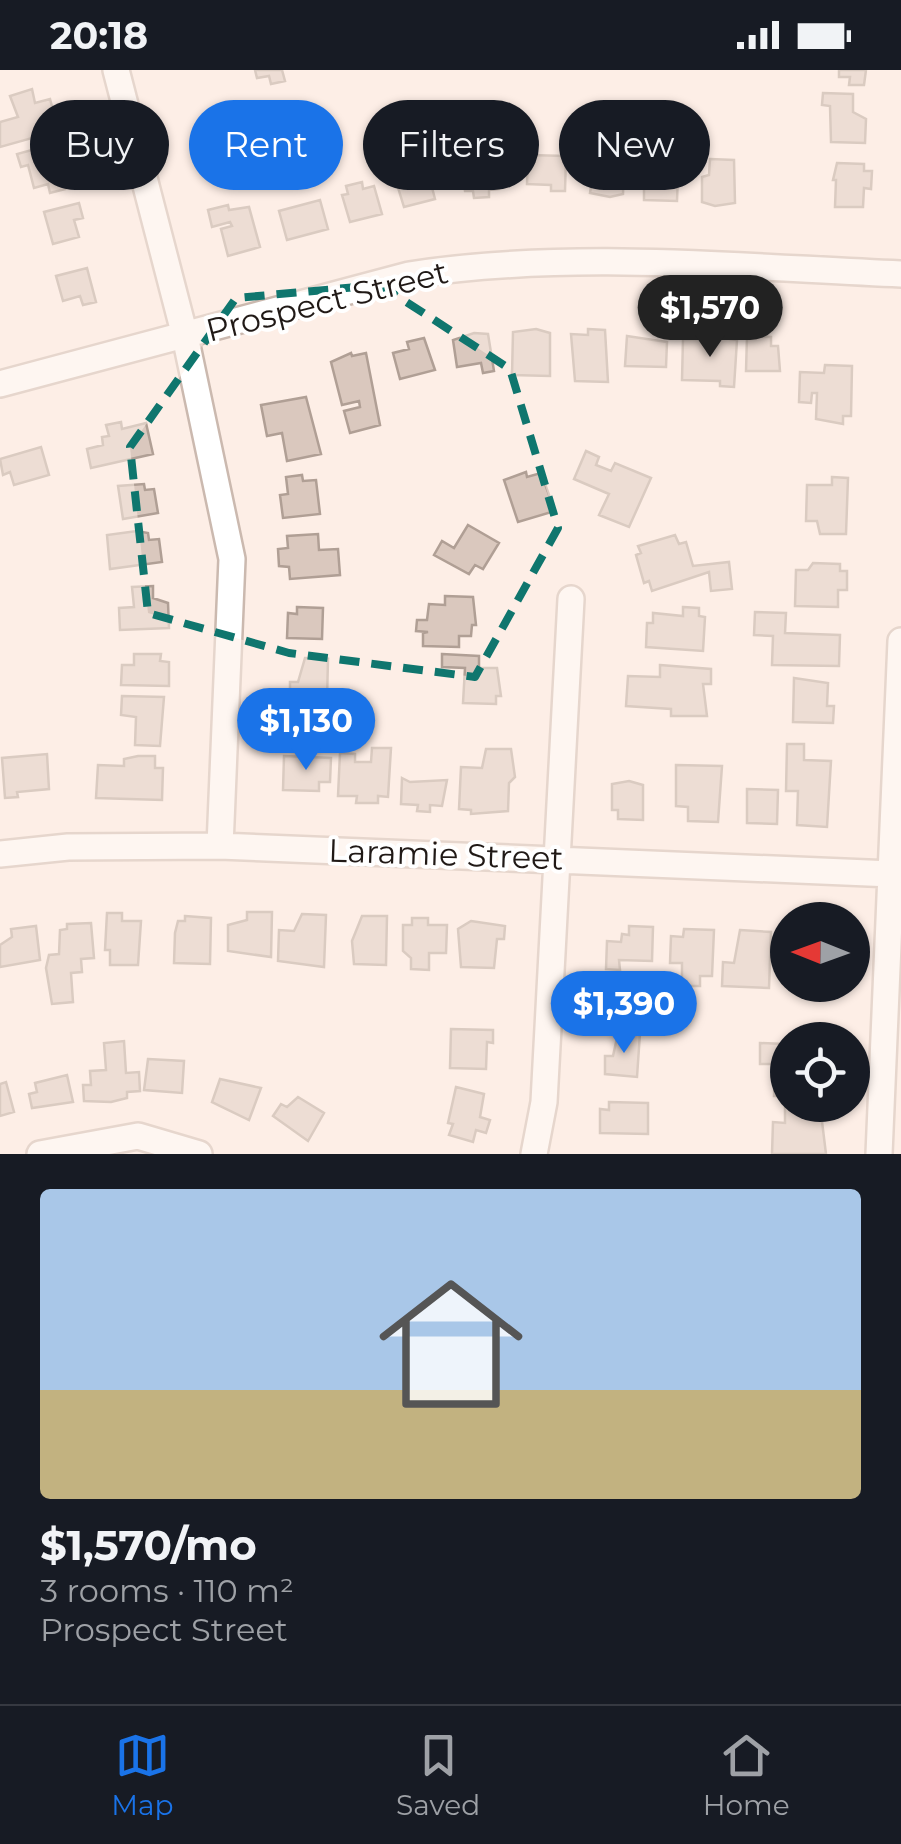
<!DOCTYPE html>
<meta charset="utf-8">
<style>
:root{--surface:#171b24;--page:#242831;--text:#f1f3f6;--muted:#9ea1a6;--line:#363941;--accent:#1a73e8}
body{margin:0;font-family:Montserrat,sans-serif;background:var(--page);color:var(--text);height:100vh;display:flex;flex-direction:column;font-size:38px;white-space:nowrap}
*{box-sizing:border-box;margin:0}
p{font-size:32px;color:var(--muted)}
.icon{flex:none;width:55px;height:55px;fill:none;stroke:currentColor;stroke-width:2;stroke-linecap:round;stroke-linejoin:round}
.map{position:relative;height:1084px;overflow:hidden}
.side{display:flex;flex-direction:column;background:var(--surface);flex:1}
.side>*{flex:none}
.hud{position:absolute;left:30px;top:30px;width:842px;height:90px;display:flex;gap:20px}
.needle{width:65px;rotate:271deg}
.buttons{position:absolute;left:770px;top:832px;display:grid;gap:20px}
.buttons a{display:grid;place-items:center;width:100px;height:100px;border-radius:50%;background:var(--surface);box-shadow:0 2px 8px #0004;font-size:50px}
.price{position:absolute;translate:-50% -85px;padding:0 22px;border-radius:35px;background:var(--accent);color:#fff;font-size:32px;line-height:65px;filter:drop-shadow(0 2px 5px #0008)}
.price::after{content:'';position:absolute;left:50%;top:60px;width:30px;height:22px;margin-left:-15px;background:inherit;clip-path:polygon(0 0,100% 0,50% 100%)}
.price.active{background:#222;color:#fff}
ul{padding:0;list-style:none}
li{display:grid;align-content:center;gap:20px;height:530px;padding:0 40px}
li+li{border-top:2px solid var(--line)}
li span{display:grid;place-items:center;height:310px;border-radius:10px;color:#555}
li>.icon{margin-inline-start:auto}
span .icon{width:180px;height:180px;fill:#fffc;stroke-width:1}
li b{font-size:42px}
.pill{padding:0 35px;border-radius:45px;background:var(--surface);box-shadow:0 2px 8px #0004;font-size:35px;line-height:90px}
.pill.active{background:var(--accent);color:#fff}
.status{display:flex;justify-content:space-between;align-items:center;height:70px;padding:0 50px;background:var(--surface);direction:ltr}
.status svg{height:28px;fill:currentColor}
.tab-bar{display:flex;justify-content:space-around;align-items:center;height:140px;border-top:2px solid var(--line);background:var(--surface);font-size:28px;color:var(--muted)}
.tab-bar a{display:grid;justify-items:center;gap:5px}
.tab-bar .active{color:var(--accent)}
.map>svg:first-child{display:block}
.building{fill:#dac8be;stroke:#b09f95;stroke-width:2.5}
.lines{fill:none;stroke-linecap:round;stroke-linejoin:round}
.minor-casing{stroke:#cbb9af;stroke-width:30}
.minor{stroke:#fff;stroke-width:25}
.marked{fill:none;stroke:#0f766e;stroke-width:8;stroke-dasharray:20 12;stroke-linejoin:round}
.labels{text-anchor:middle;dominant-baseline:central;stroke-width:8;stroke-linejoin:round;paint-order:stroke}
.street-label{font-size:32px;fill:#201916;stroke:#fff}
</style>
<div class="status"><b>20:18</b><svg viewBox="0 0 49 12"><path d="M0 12V9h3v3zM5 12V6h3v6zM10 12V3h3v9zM15 12V0h3v12zM26 1h20v11H26zM47 4h2v5h-2z"/></svg></div>
<div class="map">
<svg width="901" height="1084" viewBox="0 0 901 1084">
<rect width="100%" height="100%" fill="#fdeee6"/>
<path class="building" d="M 255,0 L 282,0 L 285,11 L 271,14 L 269,6 L 257,8 Z
M 839,0 L 866,0 L 864,15 L 849,15 L 850,7 L 839,7 Z
M 32,19 L 35,33 L 50,29 L 54,44 L 45,47 L 50,63 L 0,77 L 0,52 L 18,47 L 10,26 Z
M 823,23 L 853,24 L 853,42 L 866,49 L 865,73 L 831,72 L 830,36 L 822,35 Z
M 39,78 L 42,89 L 55,85 L 65,119 L 50,123 L 48,114 L 34,118 L 28,95 L 21,97 L 17,84 Z
M 597,78 L 615,79 L 614,96 L 624,96 L 623,124 L 610,127 L 590,123 Z
M 528,85 L 566,86 L 565,121 L 551,121 L 551,115 L 527,114 Z
M 710,89 L 734,90 L 735,133 L 715,136 L 702,132 L 702,107 L 709,105 Z
M 837,93 L 864,94 L 864,101 L 872,101 L 871,119 L 864,118 L 863,137 L 835,137 L 836,110 L 833,110 Z
M 497,94 L 499,119 L 489,120 L 489,127 L 474,128 L 473,121 L 465,121 L 462,97 Z
M 428,102 L 435,129 L 404,137 L 396,111 Z
M 644,102 L 678,104 L 677,131 L 644,130 Z
M 362,112 L 363,119 L 374,116 L 382,144 L 350,152 L 342,125 L 348,124 L 346,116 Z
M 320,130 L 328,159 L 287,170 L 279,141 Z
M 79,133 L 83,148 L 74,150 L 79,167 L 53,174 L 44,142 Z
M 228,135 L 229,140 L 249,137 L 260,177 L 228,186 L 221,159 L 232,156 L 230,152 L 212,157 L 208,140 Z
M 87,198 L 96,232 L 83,235 L 80,226 L 63,231 L 56,206 Z
M 536,259 L 550,263 L 550,306 L 512,305 L 513,262 Z
M 588,259 L 605,260 L 608,312 L 575,311 L 571,264 L 588,265 Z
M 474,263 L 488,264 L 494,301 L 483,303 L 481,293 L 457,297 L 453,270 Z
M 702,265 L 737,270 L 734,317 L 720,316 L 720,311 L 682,310 L 683,269 L 702,269 Z
M 627,266 L 667,272 L 666,297 L 625,296 Z
M 747,266 L 771,267 L 771,276 L 778,276 L 780,301 L 746,301 Z
M 424,268 L 435,300 L 400,309 L 393,283 L 409,279 L 407,272 Z
M 351,283 L 352,286 L 366,283 L 380,355 L 350,363 L 344,341 L 360,337 L 359,331 L 342,335 L 331,292 Z
M 825,295 L 852,296 L 851,346 L 843,346 L 843,354 L 816,349 L 817,323 L 812,323 L 811,333 L 799,332 L 800,302 L 824,303 Z
M 306,327 L 321,384 L 287,391 L 282,363 L 267,366 L 261,335 Z
M 121,352 L 122,359 L 146,353 L 153,384 L 91,398 L 87,379 L 103,375 L 102,367 L 109,366 L 106,355 Z
M 41,377 L 49,405 L 14,415 L 10,402 L 3,405 L 0,389 Z
M 586,381 L 599,387 L 596,395 L 611,401 L 615,393 L 651,408 L 629,457 L 599,445 L 609,424 L 574,409 Z
M 526,402 L 527,407 L 541,403 L 555,441 L 518,452 L 504,410 Z
M 302,405 L 303,411 L 316,410 L 320,444 L 283,448 L 280,425 L 288,424 L 286,407 Z
M 832,407 L 848,408 L 846,464 L 820,464 L 817,451 L 806,451 L 807,415 L 832,415 Z
M 144,414 L 145,420 L 154,419 L 158,443 L 123,449 L 118,416 Z
M 468,455 L 499,473 L 483,499 L 475,495 L 469,504 L 434,485 L 442,471 L 454,478 Z
M 137,461 L 148,463 L 149,470 L 159,469 L 162,492 L 110,499 L 107,465 Z
M 318,464 L 319,480 L 338,479 L 340,505 L 290,509 L 289,497 L 279,496 L 278,479 L 288,478 L 287,466 Z
M 675,465 L 679,474 L 686,472 L 693,496 L 729,492 L 732,519 L 711,521 L 709,502 L 652,521 L 649,511 L 644,513 L 636,485 L 641,483 L 638,476 Z
M 813,493 L 840,494 L 840,501 L 847,501 L 847,520 L 838,520 L 838,537 L 795,536 L 796,500 L 808,500 Z
M 153,516 L 153,528 L 168,533 L 169,558 L 120,560 L 119,538 L 134,537 L 132,517 Z
M 445,526 L 473,527 L 476,555 L 472,555 L 471,566 L 459,566 L 459,577 L 423,576 L 423,563 L 428,562 L 416,561 L 417,550 L 427,550 L 429,534 L 445,535 Z
M 297,537 L 323,538 L 322,569 L 287,568 L 288,543 L 297,544 Z
M 683,537 L 699,538 L 699,546 L 705,547 L 703,581 L 646,577 L 647,553 L 653,553 L 653,543 L 683,546 Z
M 755,542 L 786,543 L 785,563 L 840,565 L 839,596 L 772,595 L 773,566 L 754,565 Z
M 134,584 L 161,584 L 160,591 L 169,592 L 169,616 L 121,615 L 122,595 L 134,595 Z
M 442,584 L 479,586 L 479,598 L 497,598 L 501,626 L 496,626 L 496,634 L 463,633 L 465,598 L 442,597 Z
M 305,588 L 328,589 L 327,630 L 290,629 L 290,612 L 298,612 Z
M 660,595 L 711,599 L 711,614 L 703,614 L 707,646 L 671,646 L 671,639 L 626,636 L 628,606 L 660,607 Z
M 794,608 L 828,613 L 827,636 L 834,636 L 833,653 L 793,652 Z
M 122,626 L 164,627 L 160,676 L 135,675 L 136,647 L 121,645 Z
M 787,674 L 804,674 L 804,690 L 831,691 L 827,757 L 797,755 L 798,721 L 786,721 Z
M 372,678 L 391,678 L 388,727 L 378,726 L 378,733 L 356,733 L 357,726 L 338,726 L 340,683 L 355,684 L 355,692 L 371,692 Z
M 486,679 L 511,679 L 515,707 L 509,713 L 508,741 L 471,744 L 471,740 L 459,739 L 461,697 L 482,698 Z
M 47,684 L 49,719 L 17,722 L 18,727 L 5,728 L 2,688 Z
M 138,686 L 155,686 L 155,698 L 163,698 L 162,730 L 96,728 L 98,695 L 124,696 L 124,689 Z
M 284,686 L 331,688 L 330,712 L 319,712 L 319,721 L 283,720 Z
M 676,695 L 722,696 L 718,752 L 688,751 L 688,737 L 676,736 Z
M 402,708 L 410,712 L 447,710 L 442,736 L 430,735 L 430,742 L 417,741 L 418,735 L 401,734 Z
M 629,711 L 643,715 L 643,750 L 618,749 L 618,740 L 612,740 L 612,714 Z
M 747,719 L 778,720 L 777,754 L 747,753 Z
M 247,842 L 272,842 L 271,887 L 228,881 L 228,855 L 247,850 Z
M 107,843 L 122,843 L 122,851 L 141,851 L 138,895 L 110,895 L 110,880 L 105,880 Z
M 302,844 L 326,845 L 324,897 L 278,891 L 279,860 L 294,861 Z
M 185,846 L 211,848 L 210,894 L 174,893 L 175,863 L 178,851 L 185,851 Z
M 362,846 L 387,846 L 386,895 L 354,894 L 352,871 Z
M 412,848 L 428,848 L 428,855 L 447,855 L 446,883 L 429,883 L 429,900 L 411,899 L 411,888 L 403,881 L 403,855 L 412,855 Z
M 471,851 L 505,856 L 504,869 L 497,869 L 494,898 L 461,897 L 458,859 Z
M 91,853 L 94,888 L 81,889 L 82,902 L 71,903 L 73,932 L 52,934 L 46,898 L 49,885 L 59,884 L 60,860 L 67,859 L 67,854 Z
M 36,856 L 40,890 L 0,897 L 0,875 L 12,867 L 11,859 Z
M 629,856 L 653,857 L 652,891 L 619,890 L 620,900 L 606,899 L 607,871 L 621,872 L 622,864 L 629,865 Z
M 684,859 L 714,860 L 712,906 L 700,906 L 700,916 L 682,916 L 682,893 L 670,893 L 671,866 L 683,867 Z
M 740,860 L 771,862 L 769,918 L 722,916 L 723,892 L 734,893 Z
M 451,959 L 493,960 L 493,973 L 487,972 L 486,999 L 450,998 Z
M 618,963 L 640,963 L 637,1007 L 605,1004 L 605,986 L 613,986 Z
M 124,971 L 126,1003 L 139,1002 L 140,1021 L 127,1022 L 127,1028 L 111,1032 L 84,1031 L 83,1015 L 91,1015 L 90,1001 L 106,1000 L 104,973 Z
M 760,973 L 785,974 L 788,1026 L 774,1026 L 775,994 L 760,994 Z
M 148,989 L 184,991 L 182,1023 L 144,1020 Z
M 67,1005 L 73,1032 L 32,1038 L 29,1024 L 37,1022 L 35,1013 Z
M 220,1009 L 261,1018 L 249,1050 L 212,1032 Z
M 6,1012 L 14,1042 L 0,1046 L 0,1014 Z
M 456,1017 L 484,1024 L 480,1047 L 490,1050 L 486,1063 L 476,1060 L 473,1072 L 449,1065 L 453,1054 L 448,1053 Z
M 298,1027 L 324,1043 L 308,1071 L 273,1046 L 281,1034 L 287,1037 Z
M 609,1032 L 648,1033 L 648,1064 L 600,1063 L 600,1039 L 609,1040 Z
M 785,1034 L 820,1035 L 826,1084 L 772,1084 L 773,1052 L 785,1053 Z"/>
<g class="lines">
<g class="minor-casing">
<path id="minor" d="M 116,0 L 185,266 L 232,489 L 220,776
M 0,314 L 409,205 C 571,180 738,197 901,204
M 0,784 L 68,777 L 220,776 L 892,804
M 40,1084 L 138,1066 L 199,1084
M 534,1084 L 544,1032 L 571,529
M 879,1084 L 901,571"/>
</g>
<use href="#minor" class="minor"/>
</g>
<path d="M0 0H901V1084H0ZM 380,215 L 510,299 L 558,458 L 475,607 L 289,583 L 148,543 L 130,377 L 236,228 Z" fill="#fdeee6" fill-opacity=".55" fill-rule="evenodd"/>
<path class="marked" d="M 380,215 L 510,299 L 558,458 L 475,607 L 289,583 L 148,543 L 130,377 L 236,228 Z"/>
<g class="labels">
<g class="street-label">
<text transform="translate(327 231) rotate(-14)">Prospect Street</text>
<text transform="translate(446 784) rotate(2)">Laramie Street</text>
</g>
</g>
</svg>
<div class="buttons">
<a><svg class="needle" viewBox="-14 -14 28 28"><path d="M0-13l5 13h-10z" fill="#e53935"/><path d="M0 13l5-13h-10z" fill="#9ea1a6"/></svg></a>
<a><svg class="icon" aria-label="locate" viewBox="0 0 24 24"><circle cx="12" cy="12" r="6"/><path d="M12 2v4M12 18v4M2 12h4M18 12h4"/></svg></a>
</div>
<b class="price active" style="left:710px;top:290px">$1,570</b>
<b class="price" style="left:306px;top:703px">$1,130</b>
<b class="price" style="left:624px;top:986px">$1,390</b>
<div class="hud">
<a class="pill">Buy</a>
<a class="pill active">Rent</a>
<a class="pill">Filters</a>
<a class="pill">New</a>
</div>
</div>
<section class="side">
<ul>
<li><span style="background:linear-gradient(#a9c7e8 65%,#c2b280 0)"><svg class="icon" aria-label="home" viewBox="0 0 24 24"><path d="M3 11l9-7 9 7M6 9v11h12V9"/></svg></span><div><b>$1,570/mo</b><p>3 rooms · 110 m²</p><p>Prospect Street</p></div></li>
</ul>
</section>
<nav class="tab-bar">
<a class="active"><svg class="icon" aria-label="map" viewBox="0 0 24 24"><path d="M3 6l6-2 6 2 6-2v14l-6 2-6-2-6 2zM9 4v14M15 6v14"/></svg>Map</a>
<a><svg class="icon" aria-label="saved" viewBox="0 0 24 24"><path d="M7 4h10v16l-5-4-5 4z"/></svg>Saved</a>
<a><svg class="icon" aria-label="home" viewBox="0 0 24 24"><path d="M3 11l9-7 9 7M6 9v11h12V9"/></svg>Home</a>
</nav>
